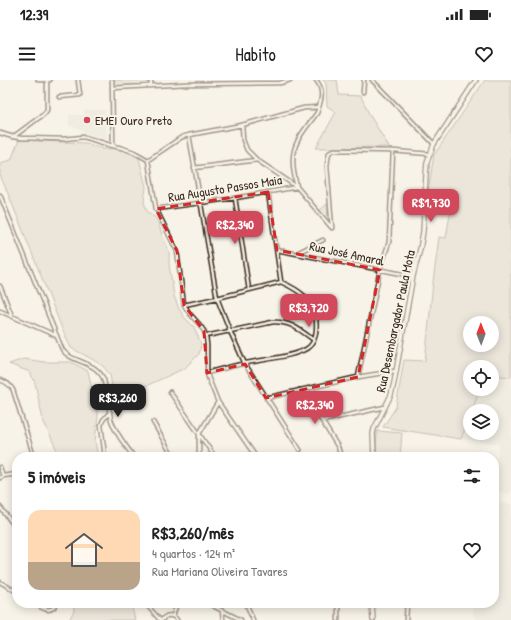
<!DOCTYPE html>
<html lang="pt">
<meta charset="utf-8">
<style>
:root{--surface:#fff;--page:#f6f6f6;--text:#222;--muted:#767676;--line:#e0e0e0;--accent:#d1495b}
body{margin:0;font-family:"Patrick Hand",sans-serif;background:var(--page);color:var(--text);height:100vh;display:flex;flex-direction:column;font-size:15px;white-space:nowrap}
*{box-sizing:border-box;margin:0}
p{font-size:13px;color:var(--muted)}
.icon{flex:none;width:22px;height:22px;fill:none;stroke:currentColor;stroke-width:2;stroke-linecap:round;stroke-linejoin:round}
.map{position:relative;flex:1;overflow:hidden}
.details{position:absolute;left:12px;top:372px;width:487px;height:156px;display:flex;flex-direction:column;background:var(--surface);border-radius:16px;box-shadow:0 2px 10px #0003}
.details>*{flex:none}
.needle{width:26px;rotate:359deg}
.buttons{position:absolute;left:463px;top:236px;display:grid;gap:8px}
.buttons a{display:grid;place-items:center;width:36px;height:36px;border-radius:50%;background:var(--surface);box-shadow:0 2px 10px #0003;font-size:20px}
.price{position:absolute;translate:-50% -34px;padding:0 9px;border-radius:8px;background:var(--accent);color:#fff;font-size:13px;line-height:26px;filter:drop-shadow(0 1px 2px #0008)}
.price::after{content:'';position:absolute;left:50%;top:24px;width:12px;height:9px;margin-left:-6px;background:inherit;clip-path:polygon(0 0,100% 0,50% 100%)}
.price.on{background:#222;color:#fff}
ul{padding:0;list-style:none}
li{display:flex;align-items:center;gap:12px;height:100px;padding:0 16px}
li+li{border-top:1px solid var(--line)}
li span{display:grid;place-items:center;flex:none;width:112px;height:80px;border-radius:12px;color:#555}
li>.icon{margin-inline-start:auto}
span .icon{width:48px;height:48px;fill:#fffc;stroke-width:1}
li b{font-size:17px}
h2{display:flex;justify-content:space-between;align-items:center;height:48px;padding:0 16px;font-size:17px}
.status{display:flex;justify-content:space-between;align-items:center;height:28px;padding:0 20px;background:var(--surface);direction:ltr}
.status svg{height:11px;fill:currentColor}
header{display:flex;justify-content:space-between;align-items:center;height:52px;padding:0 16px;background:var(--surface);font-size:18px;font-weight:600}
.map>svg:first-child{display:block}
.built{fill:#e9e4d9}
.green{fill:#dbd6cb;stroke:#8b8074;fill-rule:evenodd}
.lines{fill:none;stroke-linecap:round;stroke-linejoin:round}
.street-casing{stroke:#3b2a1e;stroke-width:5.5}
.secondary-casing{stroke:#3b2a1e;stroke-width:6}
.street{stroke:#f7f3e8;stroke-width:2.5}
.secondary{stroke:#f7f3e8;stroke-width:3.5}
.marked{fill:none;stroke:#d62828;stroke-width:3;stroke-dasharray:8 5;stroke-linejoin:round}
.poi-dot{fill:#d1495b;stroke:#f7f3e8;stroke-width:1.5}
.labels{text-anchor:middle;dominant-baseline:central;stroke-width:4;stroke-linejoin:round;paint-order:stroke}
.poi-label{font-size:13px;fill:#3b2a1e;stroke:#f7f3e8;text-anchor:start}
.street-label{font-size:13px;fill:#3b2a1e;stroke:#f7f3e8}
</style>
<div class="status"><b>12:39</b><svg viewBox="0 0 49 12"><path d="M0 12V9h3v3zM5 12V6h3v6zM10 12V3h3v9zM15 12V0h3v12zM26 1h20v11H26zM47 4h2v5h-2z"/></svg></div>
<header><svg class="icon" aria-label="menu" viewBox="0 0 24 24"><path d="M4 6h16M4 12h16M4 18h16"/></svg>Habito<svg class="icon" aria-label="heart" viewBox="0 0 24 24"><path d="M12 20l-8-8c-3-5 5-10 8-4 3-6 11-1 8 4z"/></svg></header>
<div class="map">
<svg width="511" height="540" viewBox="0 0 511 540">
<rect width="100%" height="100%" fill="#f7f3e8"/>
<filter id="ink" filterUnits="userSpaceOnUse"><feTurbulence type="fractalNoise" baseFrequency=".025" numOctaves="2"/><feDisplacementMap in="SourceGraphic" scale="8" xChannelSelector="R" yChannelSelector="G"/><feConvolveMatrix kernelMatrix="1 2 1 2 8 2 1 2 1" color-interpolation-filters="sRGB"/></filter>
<g filter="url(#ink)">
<path class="built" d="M 84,30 L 105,30 L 107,58 L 95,57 L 69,45 L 69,35 L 84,35 Z
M 492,295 L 511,297 L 511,414 L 494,411 L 499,364 L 461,359 L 470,335 L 470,353 L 492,353 L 492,331 L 472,331 L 480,309 L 492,309 Z
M 494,421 L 511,424 L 511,540 L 476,540 L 473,535 L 473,523 L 494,523 Z"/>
<path class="green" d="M 113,0 L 147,0 L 148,4 L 113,6 Z
M 323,0 L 337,0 L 339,15 L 361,16 L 369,34 L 389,67 L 316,68 L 336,32 L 327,26 L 326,3 Z
M 485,0 L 511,0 L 511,297 L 492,295 L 492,287 L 470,287 L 470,309 L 480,309 L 472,331 L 470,331 L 470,335 L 461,359 L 383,347 L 396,327 L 404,280 L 425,281 L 433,202 L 439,157 L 446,158 L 452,122 L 427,118 L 434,75 ZM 470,243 L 492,243 L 492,265 L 470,265 Z
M 19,60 L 86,63 L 103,69 L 121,68 L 139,78 L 146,107 L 144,122 L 147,131 L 157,139 L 162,155 L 169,171 L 169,185 L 174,216 L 179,229 L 184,237 L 194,247 L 201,264 L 199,274 L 185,288 L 146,306 L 127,312 L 113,312 L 110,295 L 103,286 L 90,278 L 71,268 L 63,251 L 9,116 L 0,95 L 0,83 L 11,80 Z
M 327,124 L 328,141 L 319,131 Z
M 24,279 L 44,282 L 71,282 L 88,291 L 98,336 L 95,361 L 98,377 L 60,377 L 43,340 L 35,303 L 30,292 L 9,284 Z
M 377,351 L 402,353 L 400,377 L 376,377 Z
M 73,523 L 131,523 L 135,540 L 69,540 L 74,531 Z"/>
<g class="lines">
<g class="street-casing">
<path id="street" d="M 38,0 L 50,0
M 112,0 L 113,66
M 151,0 L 151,6
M 372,0 L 434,64
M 112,8 L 186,4 L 280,3 L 290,0
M 363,12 L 364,0
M 59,17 L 80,15 L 78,0
M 242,45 L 243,60 L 247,70 L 257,80 L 297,107 L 331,147
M 0,53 L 13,57 L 21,58 L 63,59 L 84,57 L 113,66 L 122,68 L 134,72 L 148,80
M 189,55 L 217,218 L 230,251 L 245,284 L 300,370
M 13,57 L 44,34 L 47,30 L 47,0
M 148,80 L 156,129 L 177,171 L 184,225 L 190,234 L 199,244 L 204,251 L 206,256 L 207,265 L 207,293 L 208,297 L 218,322 L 256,377
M 148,80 L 182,57 L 189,55 L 242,45 L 304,28 L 319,27
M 194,88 L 257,80
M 268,112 L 281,202
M 0,115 L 62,269 C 70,283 96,280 104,300 L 111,340 C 116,354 125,365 134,377
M 235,118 L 249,210
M 156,129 L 235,118 L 297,107 C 295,99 293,90 293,82 C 292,62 306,48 317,33 C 321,21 325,11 316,0
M 332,148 L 327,86 L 328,78 L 329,73 L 334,70 L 393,71 L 430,74
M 277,170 L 413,196
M 297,173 L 323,160
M 0,206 L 12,236
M 184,225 L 217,218 L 281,202 C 297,209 316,220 316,240 C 317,248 316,260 310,266 C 301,276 260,280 246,283 C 233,286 220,289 207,293
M 0,231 L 57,256
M 206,256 L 273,242 C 290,241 300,250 314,260
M 358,297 L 380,190 L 389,162 L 393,71
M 0,300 C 6,302 10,304 13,310 L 34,377
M 299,310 L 322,341 L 338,367 L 341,377
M 170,312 L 215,377
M 266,318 L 358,297 L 395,291
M 322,341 L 385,327
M 153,342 L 173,377
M 105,377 L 101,345 L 103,340 L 110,332
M 199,377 L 199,354 L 218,322
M 0,387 L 3,396
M 0,398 L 3,396 L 17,394
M 0,427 L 13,444 L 17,467
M 13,444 L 17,439
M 0,502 L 17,512
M 34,523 C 42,528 51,535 57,523
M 145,523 L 160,540
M 207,523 L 241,540
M 246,523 L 253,540
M 222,531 L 223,540
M 173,536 L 177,523
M 162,540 C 166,534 173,534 177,540
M 338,540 L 338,523
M 406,540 L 407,523"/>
</g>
<g class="secondary-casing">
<path id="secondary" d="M 374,377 L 373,354 L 374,349 L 391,315 L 394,303 L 413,196 L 420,169 L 423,152 L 426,95 L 427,82 L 434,64 L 476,0
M 372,523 L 373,540"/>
</g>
<use href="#street" class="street"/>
<use href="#secondary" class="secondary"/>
</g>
</g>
<path d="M0 0H511V540H0ZM 268,112 L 277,170 L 380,190 L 358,297 L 266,318 L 245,284 L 207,293 L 204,251 L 184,225 L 177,171 L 156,129 Z" fill="#f7f3e8" fill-opacity=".55" fill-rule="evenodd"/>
<path class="marked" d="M 268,112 L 277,170 L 380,190 L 358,297 L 266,318 L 245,284 L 207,293 L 204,251 L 184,225 L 177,171 L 156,129 Z"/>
<circle class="poi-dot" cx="87" cy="40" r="4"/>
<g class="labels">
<g class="poi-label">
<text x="95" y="40">EMEI Ouro Preto</text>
</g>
<g class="street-label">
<text transform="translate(225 108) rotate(-9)">Rua Augusto Passos Maia</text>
<text transform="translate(347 173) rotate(12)">Rua José Amaral</text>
<text transform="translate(395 241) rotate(-78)">Rua Desembargador Paula Mota</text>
</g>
</g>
</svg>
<div class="buttons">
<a><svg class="needle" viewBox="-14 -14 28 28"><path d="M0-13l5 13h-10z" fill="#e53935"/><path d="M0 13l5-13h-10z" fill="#767676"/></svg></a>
<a><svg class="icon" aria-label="locate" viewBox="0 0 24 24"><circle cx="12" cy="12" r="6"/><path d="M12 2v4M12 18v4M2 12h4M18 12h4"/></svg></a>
<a><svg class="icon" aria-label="layers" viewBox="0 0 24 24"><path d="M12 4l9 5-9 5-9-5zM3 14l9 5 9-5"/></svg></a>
</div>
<b class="price" style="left:431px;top:143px">R$1,730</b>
<b class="price" style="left:235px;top:165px">R$2,340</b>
<b class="price" style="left:309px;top:248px">R$3,720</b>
<b class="price on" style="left:118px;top:338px">R$3,260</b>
<b class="price" style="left:315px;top:345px">R$2,340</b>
<section class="details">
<h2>5 imóveis<svg class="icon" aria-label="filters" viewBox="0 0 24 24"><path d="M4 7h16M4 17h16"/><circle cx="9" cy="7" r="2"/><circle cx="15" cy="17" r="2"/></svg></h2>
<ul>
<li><span style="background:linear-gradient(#ffd9b3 65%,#b9a48a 0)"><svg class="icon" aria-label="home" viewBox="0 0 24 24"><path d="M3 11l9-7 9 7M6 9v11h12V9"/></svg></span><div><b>R$3,260/mês</b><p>4 quartos · 124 m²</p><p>Rua Mariana Oliveira Tavares</p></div><svg class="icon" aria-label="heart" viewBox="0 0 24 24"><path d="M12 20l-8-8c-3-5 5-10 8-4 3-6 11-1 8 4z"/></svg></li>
</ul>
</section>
</div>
